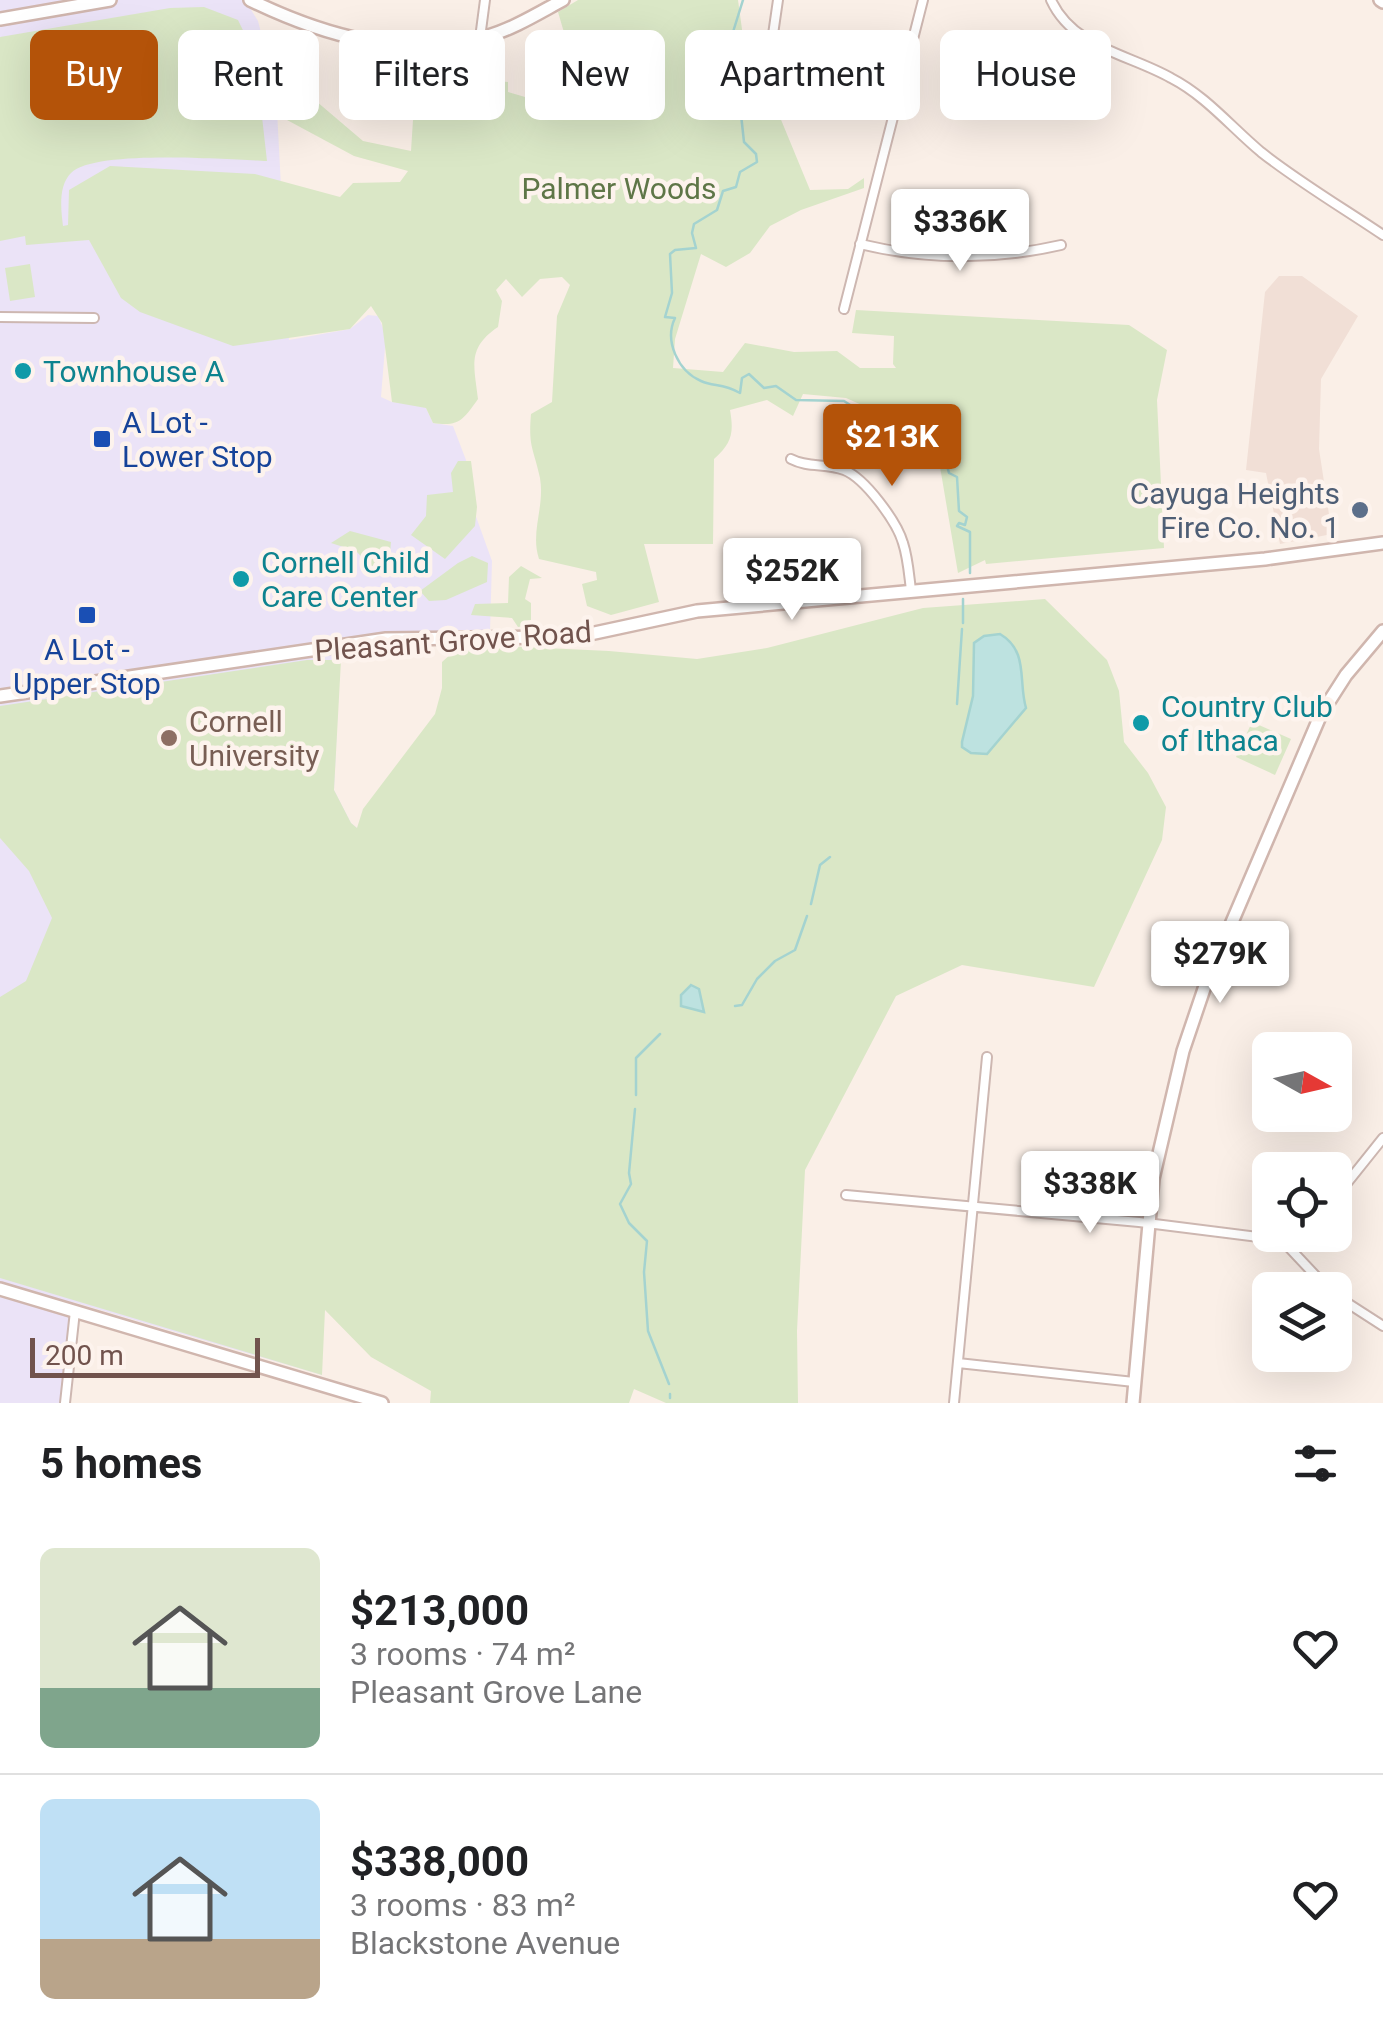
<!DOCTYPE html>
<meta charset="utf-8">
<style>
:root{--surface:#fff;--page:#f2f2f2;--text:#202124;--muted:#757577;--line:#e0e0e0;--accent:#b45309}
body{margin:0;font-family:Roboto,sans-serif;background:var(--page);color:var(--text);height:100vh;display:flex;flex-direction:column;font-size:38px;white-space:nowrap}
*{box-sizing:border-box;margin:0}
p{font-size:32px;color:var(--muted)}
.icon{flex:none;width:55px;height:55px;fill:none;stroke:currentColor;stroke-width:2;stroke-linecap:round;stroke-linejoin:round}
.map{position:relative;height:1403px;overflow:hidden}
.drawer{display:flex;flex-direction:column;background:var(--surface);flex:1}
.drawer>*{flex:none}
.top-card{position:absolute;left:30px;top:30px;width:1325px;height:90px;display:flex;gap:20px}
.needle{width:65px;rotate:98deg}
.tools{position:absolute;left:1252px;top:1032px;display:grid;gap:20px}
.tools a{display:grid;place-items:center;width:100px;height:100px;border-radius:15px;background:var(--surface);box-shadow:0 10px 40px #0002;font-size:50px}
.scale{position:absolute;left:30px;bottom:25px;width:230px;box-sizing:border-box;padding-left:10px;border:5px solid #71534d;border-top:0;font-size:28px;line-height:35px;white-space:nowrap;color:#71534d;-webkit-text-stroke:8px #fdf3ed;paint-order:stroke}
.price{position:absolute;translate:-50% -85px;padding:0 22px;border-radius:10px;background:#fff;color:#222;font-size:32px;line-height:65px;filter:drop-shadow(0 2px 5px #0008)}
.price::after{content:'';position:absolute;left:50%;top:60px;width:30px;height:22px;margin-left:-15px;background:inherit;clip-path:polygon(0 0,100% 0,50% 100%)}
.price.current{background:var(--accent);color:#fff}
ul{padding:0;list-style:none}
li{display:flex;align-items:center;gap:30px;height:250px;padding:0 40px}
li+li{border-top:2px solid var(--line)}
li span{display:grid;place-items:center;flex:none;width:280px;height:200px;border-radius:15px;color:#555}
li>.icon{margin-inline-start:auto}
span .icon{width:120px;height:120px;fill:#fffc;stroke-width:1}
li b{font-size:42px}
h2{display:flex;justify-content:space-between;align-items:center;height:120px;padding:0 40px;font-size:42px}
.chip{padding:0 35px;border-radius:15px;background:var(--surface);box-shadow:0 10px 40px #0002;font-size:35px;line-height:90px}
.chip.current{background:var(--accent);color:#fff}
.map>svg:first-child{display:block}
.residential{fill:#f1dfd6}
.education{fill:#ebe3f7}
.green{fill:#dae7c6}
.water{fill:#bde2e0;stroke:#a4d3d0;stroke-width:2.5}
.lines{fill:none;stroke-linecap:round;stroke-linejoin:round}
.stream{stroke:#a4d3d0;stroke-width:2.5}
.street-casing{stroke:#cdb7b1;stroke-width:12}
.secondary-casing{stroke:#d0b6ae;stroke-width:16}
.street{stroke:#fff;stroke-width:8}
.secondary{stroke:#fff;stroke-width:11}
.culture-dot{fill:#0f9aa8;stroke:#fdf3ed;stroke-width:4}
.transit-dot{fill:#1a4fb4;stroke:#fdf3ed;stroke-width:4}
.service-dot{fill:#5c6f8a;stroke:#fdf3ed;stroke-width:4}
.education-dot{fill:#8d6e63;stroke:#fdf3ed;stroke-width:4}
.labels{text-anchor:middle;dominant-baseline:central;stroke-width:9;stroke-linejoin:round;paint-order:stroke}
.park-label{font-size:30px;fill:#5e7647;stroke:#fdf3ed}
.culture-label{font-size:30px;fill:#0d838f;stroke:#fdf3ed;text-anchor:start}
.transit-label{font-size:30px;fill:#164399;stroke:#fdf3ed;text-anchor:start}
.service-label{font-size:30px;fill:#4e5e75;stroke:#fdf3ed;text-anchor:end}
.street-label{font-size:30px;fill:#71534d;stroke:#fdf3ed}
.education-label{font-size:30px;fill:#785e54;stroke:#fdf3ed;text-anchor:start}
</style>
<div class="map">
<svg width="1383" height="1403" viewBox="0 0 1383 1403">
<rect width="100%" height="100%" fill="#faefe7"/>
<path class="residential" d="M 1279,276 L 1302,276 L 1358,316 L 1321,379 L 1319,449 L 1332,534 L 1280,544 L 1266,473 L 1246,470 L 1265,292 Z"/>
<path class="education" d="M 0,0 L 245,0 L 258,21 L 276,91 L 289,340 L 350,329 L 368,315 L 378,316 L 386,335 L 381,397 L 392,402 L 416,404 L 426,408 L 433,423 L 453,426 L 466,460 L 474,511 L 492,561 L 490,632 L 413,631 L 341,641 L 334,790 L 351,823 L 357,828 L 287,1170 L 322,1375 L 73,1302 L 60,1403 L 0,1403 Z"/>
<path class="green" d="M 578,0 L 738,0 L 753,110 L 777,110 L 810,190 L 848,189 L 864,178 L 864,188 L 801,210 L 770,226 L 750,253 L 726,267 L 701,254 L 675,339 L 673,368 L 723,372 L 745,343 L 794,352 L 837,351 L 860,368 L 896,368 L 893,364 L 894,336 L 852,333 L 856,310 L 1129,325 L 1167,350 L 1157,400 L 1164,548 L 986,564 L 985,560 L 958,573 L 937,449 L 916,429 L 846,398 L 803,394 L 793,416 L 767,400 L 730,410 C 734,433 732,443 714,459 L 713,544 L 644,544 L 659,602 L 611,615 L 587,606 L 582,584 L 597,580 L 596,572 L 539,559 C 530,532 545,507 540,478 C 534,449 528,448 531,414 L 552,402 L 557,316 L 570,285 L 562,277 L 540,279 L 522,297 L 506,279 L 496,290 L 502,301 L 498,327 C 467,348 474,365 478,399 C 463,420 459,427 433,423 L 426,408 L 392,402 L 382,323 L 371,306 L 350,329 L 233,346 L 140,312 L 121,298 L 89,240 L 26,245 L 25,236 L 0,241 L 0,37 L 170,8 L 204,7 L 238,20 L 255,55 L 267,161 C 229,160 95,149 71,173 C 58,186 61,210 63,226 L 68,225 L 69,190 L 110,166 L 255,174 L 340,197 L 353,183 L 400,182 L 408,171 L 354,156 L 287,120 L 278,83 L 315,82 L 316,101 L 363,141 L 411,151 L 413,120 L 358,75 L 361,47 L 423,52 L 417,65 L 442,73 L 452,84 L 485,80 L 508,82 L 508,92 L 542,102 L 559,74 L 572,89 L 582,89 L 598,56 L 593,46 L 570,53 L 558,12 Z
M 30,264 L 35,297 L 10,301 L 5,268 Z
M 458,461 L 471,461 L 477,507 L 475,526 L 445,559 L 411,535 L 426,516 L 427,495 L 453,492 L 451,473 Z
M 350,531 L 391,542 L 390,553 L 371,567 L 356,551 L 331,543 Z
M 472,556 L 488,563 L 487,582 L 446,600 L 429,601 L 420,591 L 458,563 Z
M 521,566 L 542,578 L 530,579 L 525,599 L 531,603 L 531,625 L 518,627 L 512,618 L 471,615 L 475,604 L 508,603 L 509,577 Z
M 1045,599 L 1107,660 L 1119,691 L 1124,742 L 1148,773 L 1166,807 L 1162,840 L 1094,987 L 962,965 L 896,996 L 805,1170 L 797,1331 L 798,1403 L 666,1403 L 634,1389 L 629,1403 L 430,1403 L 431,1391 L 371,1357 L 325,1310 L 322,1375 L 0,1278 L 0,997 L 26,981 L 52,918 L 29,871 L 0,838 L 0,706 L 307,660 L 341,660 L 334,790 L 351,823 L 357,828 L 363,809 L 435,714 L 442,688 L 442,662 L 462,644 L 609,651 L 697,659 L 767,648 L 923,608 Z
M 1252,722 L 1291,739 L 1275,775 L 1236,757 Z"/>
<path class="water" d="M 1064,45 L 1080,52 L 1081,66 L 1073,81 L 1057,76 Z
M 1000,634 C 1029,651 1018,681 1026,708 L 987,754 L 971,753 L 962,747 L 962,742 L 973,696 L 974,643 L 984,636 Z
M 691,985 L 699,989 L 704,1012 L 681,1006 L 681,995 Z"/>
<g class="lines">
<path class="stream" d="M 743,0 L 733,32 L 731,63 L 738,87 L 744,142 L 756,154 L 757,162 L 740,172 L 736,187 L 723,191 L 717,210 L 694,224 L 692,233 L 696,248 L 675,250 L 670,254 L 672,293 L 665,317 L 675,318 C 664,341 678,371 701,381 C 714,387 722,383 740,393 L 742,378 L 749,374 L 764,388 L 776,386 L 796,400 L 844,401 L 858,410 L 872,412 L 881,420 L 903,425 C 916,437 927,453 945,458 L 949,473 L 957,477 L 959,511 L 967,517 L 965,525 L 959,523 L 957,526 L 970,532 L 970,573
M 963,623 L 963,599
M 957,704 L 962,629
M 811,904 L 820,865 L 830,857
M 735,1006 L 742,1005 L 757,979 L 775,961 L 795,950 L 807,916
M 636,1095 L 636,1058 L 660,1034
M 635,1109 L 629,1173 L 631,1184 L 620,1204 L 629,1223 L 647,1241 L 644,1272 L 648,1331 L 669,1384
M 670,1394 L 670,1398"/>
<g class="street-casing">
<path id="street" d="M 1051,0 C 1073,48 1129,54 1171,78 C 1206,96 1231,127 1261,152 C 1299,182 1343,208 1383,235
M 480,38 L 485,0
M 769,62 L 778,0
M 860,244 C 926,260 995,260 1061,245
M 844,309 L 923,0
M 0,317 L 94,318
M 791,459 C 808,468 827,463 844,470 C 865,478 897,522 903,543 C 908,558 909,575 911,590
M 846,1195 L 1139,1222 L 1282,1240 L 1329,1290
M 1335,1198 L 1383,1138
M 1335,1295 L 1383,1326
M 958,1363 L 1134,1382
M 65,1403 L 75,1311
M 954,1403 L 987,1057"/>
</g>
<g class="secondary-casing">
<path id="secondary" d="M 250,0 C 322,35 405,60 485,37 C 513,29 537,14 563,0
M 1380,0 L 1383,2
M 0,19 L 110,0
M 0,696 L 386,639 L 555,637 L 590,634 L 697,611 L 1265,559 L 1383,543
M 0,1289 L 382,1403
M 1133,1403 L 1153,1179 L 1183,1051 L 1206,983 L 1321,714 L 1346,675 L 1383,631"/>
</g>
<use href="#street" class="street"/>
<use href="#secondary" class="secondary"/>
</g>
<g class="culture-dot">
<circle cx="23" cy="371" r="10"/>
<circle cx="241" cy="579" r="10"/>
<circle cx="1141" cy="723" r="10"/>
</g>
<g class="transit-dot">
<rect x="92" y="429" width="20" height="20" rx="5"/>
<rect x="77" y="605" width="20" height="20" rx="5"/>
</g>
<circle class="service-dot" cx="1360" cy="510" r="10"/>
<circle class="education-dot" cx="169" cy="738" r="10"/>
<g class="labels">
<g class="park-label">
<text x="619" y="188">Palmer Woods</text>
</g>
<g class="culture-label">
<text x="43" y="371">Townhouse A</text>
<text x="261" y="562">Cornell Child<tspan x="261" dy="34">Care Center</tspan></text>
<text x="1161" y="706">Country Club<tspan x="1161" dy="34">of Ithaca</tspan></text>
</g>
<g class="transit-label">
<text x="122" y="422">A Lot -<tspan x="122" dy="34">Lower Stop</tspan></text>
<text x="87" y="649" text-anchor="middle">A Lot -<tspan x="87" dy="34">Upper Stop</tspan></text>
</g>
<g class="service-label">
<text x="1340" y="493">Cayuga Heights<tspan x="1340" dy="34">Fire Co. No. 1</tspan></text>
</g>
<g class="street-label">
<text transform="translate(453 641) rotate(-4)">Pleasant Grove Road</text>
</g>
<g class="education-label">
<text x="189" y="721">Cornell<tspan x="189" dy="34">University</tspan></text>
</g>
</g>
</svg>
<div class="tools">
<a><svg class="needle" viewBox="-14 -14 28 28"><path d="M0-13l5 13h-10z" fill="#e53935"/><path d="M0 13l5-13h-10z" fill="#757577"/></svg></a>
<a><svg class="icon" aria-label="locate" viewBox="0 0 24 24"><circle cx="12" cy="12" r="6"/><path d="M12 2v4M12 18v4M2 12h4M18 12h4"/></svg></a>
<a><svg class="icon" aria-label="layers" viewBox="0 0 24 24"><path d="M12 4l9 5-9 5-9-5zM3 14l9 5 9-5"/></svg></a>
</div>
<div class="scale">200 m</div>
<b class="price" style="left:960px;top:274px">$336K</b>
<b class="price current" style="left:892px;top:489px">$213K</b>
<b class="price" style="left:792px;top:623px">$252K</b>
<b class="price" style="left:1220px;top:1006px">$279K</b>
<b class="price" style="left:1090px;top:1236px">$338K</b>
<div class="top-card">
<a class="chip current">Buy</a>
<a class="chip">Rent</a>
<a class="chip">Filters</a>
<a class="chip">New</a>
<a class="chip">Apartment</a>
<a class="chip">House</a>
</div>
</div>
<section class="drawer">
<h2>5 homes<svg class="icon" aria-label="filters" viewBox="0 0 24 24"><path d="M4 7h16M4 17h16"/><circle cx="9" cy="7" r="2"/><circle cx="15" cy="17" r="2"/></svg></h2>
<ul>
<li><span style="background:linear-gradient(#dfe7d0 70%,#7fa58c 0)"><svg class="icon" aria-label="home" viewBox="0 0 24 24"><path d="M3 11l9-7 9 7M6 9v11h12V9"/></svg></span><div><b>$213,000</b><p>3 rooms · 74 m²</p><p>Pleasant Grove Lane</p></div><svg class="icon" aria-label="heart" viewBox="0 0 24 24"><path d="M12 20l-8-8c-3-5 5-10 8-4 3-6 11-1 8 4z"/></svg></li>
<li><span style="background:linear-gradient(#bfe0f5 70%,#b9a48a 0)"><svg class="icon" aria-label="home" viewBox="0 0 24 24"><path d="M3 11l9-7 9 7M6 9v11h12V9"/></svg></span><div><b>$338,000</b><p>3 rooms · 83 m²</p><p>Blackstone Avenue</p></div><svg class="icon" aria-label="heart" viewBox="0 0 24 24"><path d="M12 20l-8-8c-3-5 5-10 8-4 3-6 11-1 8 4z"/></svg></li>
</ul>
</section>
